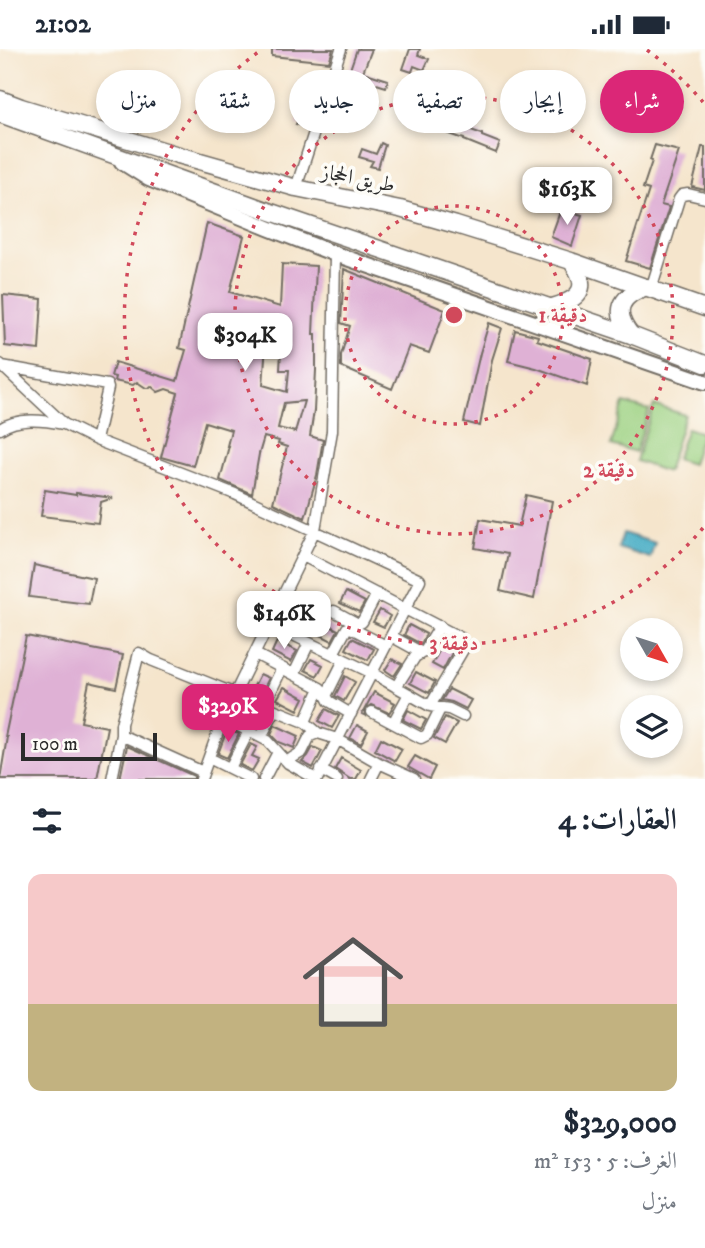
<!DOCTYPE html>
<html lang="ar">
<meta charset="utf-8">
<style>
:root{--surface:#fff;--page:#f2f2f3;--text:#1f2937;--muted:#747a83;--line:#e0e1e3;--accent:#db2777}
body{margin:0;font-family:"IM FELL DW Pica",Amiri,serif;background:var(--page);color:var(--text);direction:rtl;height:100vh;display:flex;flex-direction:column;font-size:26px;white-space:nowrap}
*{box-sizing:border-box;margin:0}
p{font-size:23px;color:var(--muted)}
.icon{flex:none;width:38px;height:38px;fill:none;stroke:currentColor;stroke-width:2;stroke-linecap:round;stroke-linejoin:round}
.map{position:relative;height:730px;overflow:hidden;direction:ltr}
.drawer{display:flex;flex-direction:column;background:var(--surface);flex:1}
.drawer>*{flex:none}
.guide{position:absolute;left:21px;top:21px;width:663px;height:63px;direction:rtl;display:flex;gap:14px}
.needle{width:46px;rotate:129deg}
.controls{position:absolute;left:620px;top:569px;display:grid;gap:14px}
.controls a{display:grid;place-items:center;width:63px;height:63px;border-radius:50%;background:var(--surface);box-shadow:0 4px 10px #0003;font-size:35px}
.scale{position:absolute;left:21px;bottom:18px;width:136px;box-sizing:border-box;padding-left:7px;border:4px solid #2b2b2b;border-top:0;font-size:19px;line-height:24px;white-space:nowrap;color:#2b2b2b;-webkit-text-stroke:5px #fdfcf7;paint-order:stroke}
.price{position:absolute;translate:-50% -60px;padding:0 16px;border-radius:14px;background:#fff;color:#222;font-size:23px;line-height:46px;filter:drop-shadow(0 2px 4px #0008)}
.price::after{content:'';position:absolute;left:50%;top:42px;width:21px;height:16px;margin-left:-10px;background:inherit;clip-path:polygon(0 0,100% 0,50% 100%)}
.price.on{background:var(--accent);color:#fff}
ul{padding:0;list-style:none}
li{display:grid;align-content:center;gap:14px;height:371px;padding:0 28px}
li+li{border-top:2px solid var(--line)}
li span{display:grid;place-items:center;height:217px;border-radius:14px;color:#555}
li>.icon{margin-inline-start:auto}
span .icon{width:126px;height:126px;fill:#fffc;stroke-width:1}
li b{font-size:30px}
h2{display:flex;justify-content:space-between;align-items:center;height:84px;padding:0 28px;font-size:30px}
.chip{padding:0 24px;border-radius:32px;background:var(--surface);box-shadow:0 4px 10px #0003;font-size:24px;line-height:63px}
.chip.on{background:var(--accent);color:#fff}
.status{display:flex;justify-content:space-between;align-items:center;height:49px;padding:0 35px;background:var(--surface);direction:ltr}
.status svg{height:19px;fill:currentColor}
.map>svg:first-child{display:block}
.green{fill:#9dd182;stroke:#647e56;stroke-width:2}
.water{fill:#44acc4;stroke:#386c78;stroke-width:2}
.building{fill:#dfb1d5;fill-rule:evenodd}
.lines{fill:none;stroke-linecap:round;stroke-linejoin:round}
.minor-casing{stroke:#726c63;stroke-width:13}
.secondary-casing{stroke:#726c63;stroke-width:18}
.primary-casing{stroke:#726c63;stroke-width:19}
.minor{stroke:#fff;stroke-width:10}
.secondary{stroke:#fff;stroke-width:14}
.primary{stroke:#fff;stroke-width:16}
.ring{fill:none;stroke:#d1495b;stroke-width:3.5;stroke-dasharray:3.5 7}
.labels{text-anchor:middle;dominant-baseline:central;stroke-width:7;stroke-linejoin:round;paint-order:stroke}
.street-label{font-size:21px;fill:#2b2b2b;stroke:#fdfcf7}
.centre{fill:#d1495b;stroke:#fdfcf7;stroke-width:3.5}
.ring-label{font-size:21px;text-anchor:middle;font-weight:bold;fill:#d1495b;stroke:#fdfcf7;stroke-width:7;stroke-linejoin:round;paint-order:stroke}
</style>
<div class="status"><b>21:02</b><svg viewBox="0 0 49 12"><path d="M0 12V9h3v3zM5 12V6h3v6zM10 12V3h3v9zM15 12V0h3v12zM26 1h20v11H26zM47 4h2v5h-2z"/></svg></div>
<div class="map">
<svg width="705" height="730" viewBox="0 0 705 730">
<rect width="100%" height="100%" fill="#fdfcf7"/>
<filter id="ink" filterUnits="userSpaceOnUse"><feTurbulence type="fractalNoise" baseFrequency=".0143" numOctaves="2"/><feDisplacementMap in="SourceGraphic" scale="14" xChannelSelector="R" yChannelSelector="G"/><feConvolveMatrix kernelMatrix="1 2 1 2 8 2 1 2 1" color-interpolation-filters="sRGB"/></filter>
<filter id="wash" filterUnits="userSpaceOnUse"><feTurbulence type="fractalNoise" baseFrequency=".00686" numOctaves="4" result="noise"/><feDisplacementMap in="SourceGraphic" scale="28" xChannelSelector="R" yChannelSelector="G"/><feGaussianBlur stdDeviation="1.57" result="paint"/><feColorMatrix in="noise" values="0 0 0 0 0 0 0 0 0 0 0 0 0 0 0 0 0 1.4 0 .05"/><feComposite in="paint" operator="in"/></filter>
<g filter="url(#wash)">
<rect width="100%" height="100%" fill="#f5e5cc"/>
<path class="green" d="M 624,354 L 649,361 L 636,403 L 611,396 Z
M 654,356 L 685,366 L 667,423 L 636,412 Z
M 687,379 L 702,384 L 692,415 L 676,410 Z"/>
<path class="water" d="M 623,484 L 655,494 L 650,509 L 618,499 Z"/>
<g id="blocks">
<path class="building" d="M 272,0 L 333,0 L 329,13 L 272,7 Z
M 357,0 L 372,0 L 363,23 L 388,31 L 386,38 L 348,26 Z
M 410,0 L 420,0 L 418,6 L 429,10 L 424,21 L 414,17 L 412,23 L 403,20 Z
M 303,62 L 312,65 L 308,78 L 296,75 Z
M 435,71 L 444,71 L 482,85 L 482,87 L 500,94 L 496,104 L 464,91 L 464,90 L 432,79 Z
M 381,94 L 385,96 L 378,119 L 370,117 L 373,112 L 359,108 L 362,100 L 376,105 Z
M 655,96 L 679,102 L 661,156 L 669,158 L 650,219 L 626,212 L 649,141 L 643,139 L 652,112 L 650,111 Z
M 702,98 L 705,98 L 705,141 L 692,138 Z
M 561,160 L 582,166 L 572,197 L 551,188 Z
M 207,174 L 244,187 L 230,243 L 280,258 L 282,215 L 316,217 L 313,285 L 316,285 L 316,321 L 314,362 L 310,387 L 323,391 L 317,426 L 305,469 L 273,454 L 287,398 L 278,395 L 279,392 L 264,388 L 259,405 L 252,445 L 220,431 L 229,397 L 227,397 L 231,381 L 205,373 L 193,417 L 161,408 L 178,344 L 166,340 L 158,343 L 151,337 L 149,339 L 146,339 L 137,333 L 133,336 L 114,332 L 115,328 L 111,327 L 115,313 L 177,332 L 186,301 L 179,299 ZM 267,282 L 282,283 L 280,321 L 289,321 L 287,343 L 263,336 ZM 304,352 L 295,383 L 278,379 L 284,354 Z
M 344,220 L 445,261 L 429,304 L 409,297 L 392,340 L 341,318 L 341,306 L 350,277 L 341,274 Z
M 3,246 L 42,250 L 39,301 L 5,297 Z
M 489,274 L 502,279 L 492,311 L 480,377 L 464,373 L 480,304 Z
M 515,281 L 538,287 L 537,291 L 592,310 L 587,337 L 536,319 L 508,312 Z
M 45,441 L 76,446 L 76,444 L 113,449 L 101,453 L 98,474 L 41,467 Z
M 526,446 L 552,452 L 534,550 L 500,542 L 508,505 L 475,499 L 480,470 L 519,477 Z
M 34,516 L 94,529 L 89,555 L 29,548 Z
M 346,543 L 365,553 L 359,563 L 340,554 Z
M 288,554 L 299,561 L 290,576 L 279,571 Z
M 380,561 L 390,567 L 384,578 L 373,573 Z
M 319,571 L 338,581 L 332,592 L 313,582 Z
M 409,576 L 426,585 L 421,595 L 404,586 Z
M 26,587 L 123,606 L 116,639 L 89,633 L 81,673 L 107,678 L 97,730 L 0,730 L 7,688 L 5,688 Z
M 352,589 L 374,600 L 368,611 L 346,600 Z
M 277,592 L 297,602 L 291,613 L 272,603 Z
M 443,595 L 454,600 L 443,621 L 432,615 Z
M 311,610 L 323,616 L 317,627 L 305,621 Z
M 392,610 L 402,615 L 394,627 L 385,621 Z
M 416,623 L 435,633 L 429,644 L 410,634 Z
M 260,625 L 269,629 L 260,647 L 251,643 Z
M 345,627 L 355,633 L 344,652 L 335,647 Z
M 284,638 L 304,649 L 298,661 L 277,650 Z
M 449,640 L 471,651 L 466,660 L 452,653 L 442,651 Z
M 374,643 L 395,654 L 389,664 L 371,656 L 365,660 L 366,667 L 362,665 Z
M 326,660 L 339,667 L 332,679 L 319,672 Z
M 408,661 L 426,671 L 421,680 L 403,671 Z
M 245,662 L 262,670 L 258,678 L 241,670 Z
M 445,668 L 457,674 L 445,695 L 434,689 Z
M 275,676 L 299,687 L 294,699 L 279,693 L 271,685 Z
M 357,676 L 368,682 L 361,695 L 350,689 Z
M 227,681 L 239,685 L 227,709 L 218,705 Z
M 381,689 L 402,700 L 395,712 L 375,701 Z
M 251,695 L 257,698 L 252,707 L 259,710 L 252,722 L 240,716 Z
M 127,697 L 194,727 L 194,730 L 120,730 Z
M 313,698 L 322,702 L 313,719 L 302,713 L 308,707 Z
M 415,707 L 435,718 L 429,730 L 408,718 Z
M 341,709 L 361,721 L 356,730 L 350,730 L 335,720 Z"/>
</g>
</g>
<g filter="url(#ink)">
<use href="#blocks" fill-opacity="0" stroke="#726c63" stroke-width="2"/>
<g class="lines">
<g class="minor-casing">
<path id="minor" d="M 296,139 L 341,0
M 651,240 L 679,150 L 682,146 L 688,145 L 705,149
M 0,315 L 64,375 L 96,391 L 235,445 L 420,531 L 317,730
M 2,317 L 107,336 L 108,339 L 96,391
M 0,380 C 18,368 43,371 64,375
M 303,507 L 461,589 L 464,599 L 430,657
M 334,562 L 358,575
M 270,575 L 372,624 L 430,657 L 449,660 L 463,667
M 349,578 L 386,597
M 391,587 L 422,604
M 255,605 L 320,639 L 325,644 L 329,652 L 351,665
M 333,605 L 347,579 L 362,573 L 377,545
M 294,625 L 309,594
M 396,638 L 415,608 L 425,602 L 440,577
M 326,647 L 344,611
M 264,657 L 282,619
M 372,663 L 421,689 L 427,686 L 440,660
M 223,669 L 268,692 L 288,714 L 316,730
M 305,673 L 320,639
M 393,674 L 409,645
M 121,686 L 203,723
M 261,688 L 275,661
M 209,709 L 251,730
M 288,714 L 292,709 L 302,703 L 310,687 L 318,684
M 230,719 L 249,682
M 321,721 L 337,730
M 112,730 L 121,686 L 121,675 L 139,604 L 151,611 L 305,673 L 318,684 L 337,690 L 379,714 L 414,730
M 201,730 L 223,669 L 315,481 L 332,382 L 335,205
M 264,730 L 278,703
M 371,730 L 379,714"/>
</g>
<g class="secondary-casing">
<path id="secondary" d="M 122,113 L 149,130 L 268,179 L 335,205 L 705,333"/>
</g>
<g class="primary-casing">
<path id="primary" d="M 0,50 L 21,58 L 175,105 L 296,139 L 400,160 L 456,176 L 571,212 L 705,259
M 0,65 L 271,163 L 631,286 L 705,315
M 549,259 C 579,251 592,240 571,212
M 631,286 C 613,263 619,247 647,238"/>
</g>
<use href="#minor" class="minor"/>
<use href="#secondary" class="secondary"/>
<use href="#primary" class="primary"/>
</g>
</g>
<g class="ring">
<circle cx="454" cy="266" r="109"/>
<circle cx="454" cy="266" r="219"/>
<path d="M703 479A328 328 0 1 1 261 1M647 1A328 328 0 0 1 703 53"/>
</g>
<g class="labels">
<g class="street-label">
<text transform="translate(358 130) rotate(11)">طريق الحجاز</text>
</g>
</g>
<circle cx="454" cy="266" r="10" class="centre"/>
<g class="ring-label">
<text x="563" y="273">1 دقيقة</text>
<text x="609" y="428">2 دقيقة</text>
<text x="454" y="601">3 دقيقة</text>
</g>
</svg>
<div class="controls">
<a><svg class="needle" viewBox="-14 -14 28 28"><path d="M0-13l5 13h-10z" fill="#e53935"/><path d="M0 13l5-13h-10z" fill="#747a83"/></svg></a>
<a><svg class="icon" aria-label="layers" viewBox="0 0 24 24"><path d="M12 4l9 5-9 5-9-5zM3 14l9 5 9-5"/></svg></a>
</div>
<div class="scale">100 m</div>
<b class="price" style="left:567px;top:178px">$163K</b>
<b class="price" style="left:245px;top:324px">$304K</b>
<b class="price" style="left:284px;top:602px">$146K</b>
<b class="price on" style="left:228px;top:695px">$329K</b>
<div class="guide">
<a class="chip on">شراء</a>
<a class="chip">إيجار</a>
<a class="chip">تصفية</a>
<a class="chip">جديد</a>
<a class="chip">شقة</a>
<a class="chip">منزل</a>
</div>
</div>
<section class="drawer">
<h2>العقارات: 4<svg class="icon" aria-label="filters" viewBox="0 0 24 24"><path d="M4 7h16M4 17h16"/><circle cx="9" cy="7" r="2"/><circle cx="15" cy="17" r="2"/></svg></h2>
<ul>
<li><span style="background:linear-gradient(#f6c9c9 60%,#c2b280 0)"><svg class="icon" aria-label="home" viewBox="0 0 24 24"><path d="M3 11l9-7 9 7M6 9v11h12V9"/></svg></span><div><b>$329,000</b><p>الغرف: 5 · 153 m²</p><p>منزل</p></div></li>
</ul>
</section>
